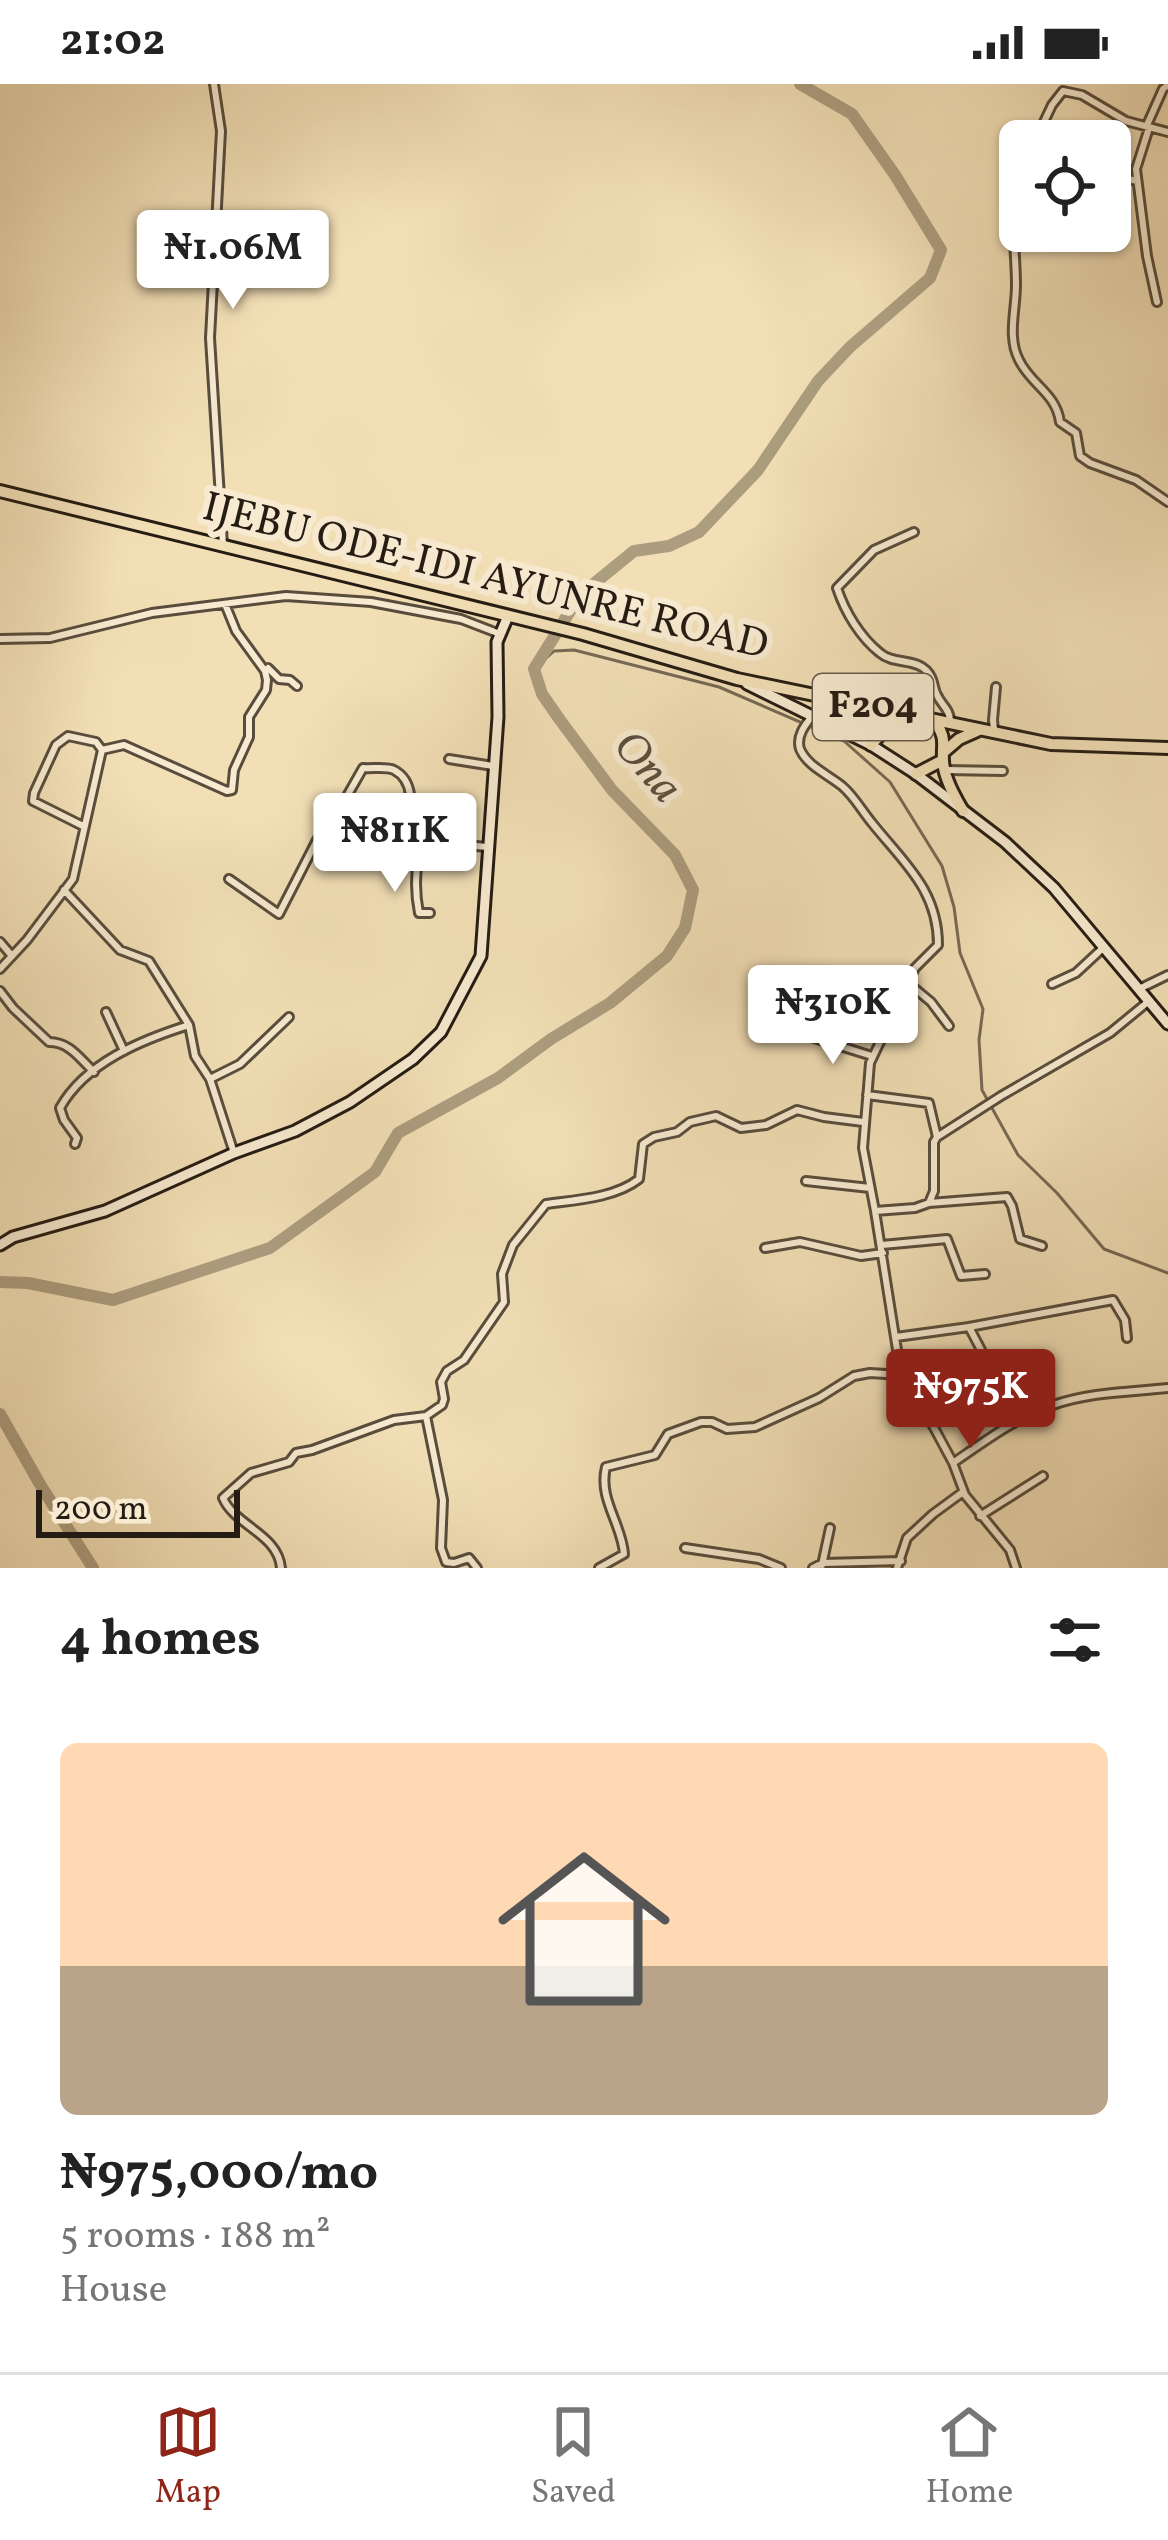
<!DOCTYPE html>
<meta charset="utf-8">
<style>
:root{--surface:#fff;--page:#f6f6f6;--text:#222;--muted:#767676;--line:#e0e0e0;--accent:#8f2418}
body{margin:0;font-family:Vollkorn,serif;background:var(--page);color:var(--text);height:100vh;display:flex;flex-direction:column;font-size:45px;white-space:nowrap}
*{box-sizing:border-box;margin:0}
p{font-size:39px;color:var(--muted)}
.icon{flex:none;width:66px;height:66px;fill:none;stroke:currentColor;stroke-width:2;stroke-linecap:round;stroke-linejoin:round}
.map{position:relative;height:1484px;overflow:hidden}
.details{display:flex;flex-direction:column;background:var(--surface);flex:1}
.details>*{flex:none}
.fabs{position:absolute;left:999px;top:36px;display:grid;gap:24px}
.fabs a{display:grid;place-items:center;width:132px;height:132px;border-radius:18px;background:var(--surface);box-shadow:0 3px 9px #0004;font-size:60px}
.scale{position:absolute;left:36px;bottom:30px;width:204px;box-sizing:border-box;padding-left:12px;border:6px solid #251c13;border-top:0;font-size:33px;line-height:42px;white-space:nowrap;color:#251c13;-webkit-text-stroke:9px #f7ead0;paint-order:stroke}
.price{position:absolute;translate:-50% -102px;padding:0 27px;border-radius:12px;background:#fff;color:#222;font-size:39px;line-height:78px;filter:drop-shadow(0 3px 6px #0008)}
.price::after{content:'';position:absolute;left:50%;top:72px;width:36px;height:27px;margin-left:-18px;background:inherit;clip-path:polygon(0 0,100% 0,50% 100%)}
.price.active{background:var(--accent);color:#fff}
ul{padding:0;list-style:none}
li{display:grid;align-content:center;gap:24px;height:636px;padding:0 60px}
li+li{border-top:3px solid var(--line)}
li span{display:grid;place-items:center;height:372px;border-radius:18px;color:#555}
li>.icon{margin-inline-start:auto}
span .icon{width:216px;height:216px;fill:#fffc;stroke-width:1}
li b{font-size:51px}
h2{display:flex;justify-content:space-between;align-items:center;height:144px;padding:0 60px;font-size:51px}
.status{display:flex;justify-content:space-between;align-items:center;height:84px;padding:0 60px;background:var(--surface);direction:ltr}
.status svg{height:33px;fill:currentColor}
.tab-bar{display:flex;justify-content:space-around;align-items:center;height:168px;border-top:3px solid var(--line);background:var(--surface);font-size:33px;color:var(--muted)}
.tab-bar a{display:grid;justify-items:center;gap:6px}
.tab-bar .active{color:var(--accent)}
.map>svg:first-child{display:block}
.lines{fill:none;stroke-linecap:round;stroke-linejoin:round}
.stream{stroke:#766954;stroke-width:3}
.river{stroke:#ac9d7f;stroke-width:12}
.street-casing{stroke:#584d3c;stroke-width:12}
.secondary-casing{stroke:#251c13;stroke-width:15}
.primary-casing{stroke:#251c13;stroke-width:16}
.street{stroke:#f7ead0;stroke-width:6}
.secondary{stroke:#f7ead0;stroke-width:9}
.primary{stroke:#f2dfb6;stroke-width:10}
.labels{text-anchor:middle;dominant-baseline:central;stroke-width:12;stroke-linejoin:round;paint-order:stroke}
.shield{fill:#f7ead0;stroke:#645a4c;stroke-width:3}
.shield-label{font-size:39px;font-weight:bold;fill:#251c13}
.street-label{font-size:42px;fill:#251c13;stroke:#f7ead0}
.water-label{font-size:45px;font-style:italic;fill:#5b503e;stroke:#f7ead0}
</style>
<div class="status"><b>21:02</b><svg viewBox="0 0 49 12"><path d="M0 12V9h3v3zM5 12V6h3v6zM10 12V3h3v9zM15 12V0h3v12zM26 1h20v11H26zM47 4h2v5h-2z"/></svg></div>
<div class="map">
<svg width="1168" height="1484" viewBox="0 0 1168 1484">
<rect width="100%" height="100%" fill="#f2dfb6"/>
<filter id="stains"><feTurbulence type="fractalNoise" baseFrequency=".00167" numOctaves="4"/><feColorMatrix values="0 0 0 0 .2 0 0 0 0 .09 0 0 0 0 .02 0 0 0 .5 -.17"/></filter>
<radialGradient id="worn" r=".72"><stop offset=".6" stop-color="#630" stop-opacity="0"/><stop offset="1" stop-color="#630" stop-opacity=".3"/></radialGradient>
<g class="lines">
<path class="stream" d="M 534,585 L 554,567 L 574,566 L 719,603 L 844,657 L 890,698 L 942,782 L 954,823 L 960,869 L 983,925 L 979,956 L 982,1006 L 1018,1071 L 1057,1109 L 1104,1165 L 1168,1189"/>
<path class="river" d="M 0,1198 L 28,1199 L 113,1216 L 270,1164 L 375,1088 L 398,1049 L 498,994 L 551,955 L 610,919 L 667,872 L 685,844 L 693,806 L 675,771 L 612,706 L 560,636 L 542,610 L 534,585 L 580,511 L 634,467 L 669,462 L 699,448 L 758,386 L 818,297 L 850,263 L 930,194 L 941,166 L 895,91 L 852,30 L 800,0
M 0,1330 L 41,1402 L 93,1484"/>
<g class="street-casing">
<path id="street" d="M 214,0 L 221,47 L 210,254 L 223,461
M 1035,57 L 1052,21 L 1063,7 L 1082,11 L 1126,37 L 1168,48
M 1020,88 C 1008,124 1016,164 1016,201 C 1016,226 1007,253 1019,276 C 1031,301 1056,309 1060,338 L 1076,349 L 1080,372 L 1090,379 L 1136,396 L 1168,418
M 1110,91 L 1137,97
M 1157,218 L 1147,172 L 1136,85 L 1148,47 L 1147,41 L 1163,5 L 1168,1
M 914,448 L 874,466 L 837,504 C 845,528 860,553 880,569 C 895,582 920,572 931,593 C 934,599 934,606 937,611 C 942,622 949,624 950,636
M 0,555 L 50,554 L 152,529 L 286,512 L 371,518 L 461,535 L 500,550
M 265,587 L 268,584 L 279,595 L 290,596 L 297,602
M 813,631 C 805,641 796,652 800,665 C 807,682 829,691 842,702 C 854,712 862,727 872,739 C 904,779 938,806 938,861 L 915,884 L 870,979 L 863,1064 L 875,1127 L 915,1124 L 929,1119 L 934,1107 L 934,1058 L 937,1053 L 1001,1012 L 1110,949 L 1149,917
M 994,646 L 993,636 L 996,603
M 449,675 L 493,682
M 946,686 L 1003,687
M 83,742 L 33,717 L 34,709 L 56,661 L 68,652 L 96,658 L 102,666
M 334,747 L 342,721 L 363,684 C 372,685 386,682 394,686 C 419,699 409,734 407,755
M 423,757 C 415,781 414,804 419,829 L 430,829
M 229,795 L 279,830 L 317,756 L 325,746 L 359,759 L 402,755 L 487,763
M 64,806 L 120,866 L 149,877 L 189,941 L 195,972 L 210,995 L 234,1069
M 0,858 L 12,872
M 0,885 L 27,856 L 73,795 L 102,666 L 124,661 L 227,707 L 232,706 L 234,686 L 249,653 L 249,633 L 266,606 L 267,596 L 265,587 L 236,547 L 225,520
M 907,898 L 931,918 L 949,942
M 1052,900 L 1076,889 L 1104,863
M 1139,905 L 1168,891
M 0,907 L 13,924 L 49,958 C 70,958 80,975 94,988
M 106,928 L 124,967
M 808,952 L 872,972
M 210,995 L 240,980 L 289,933
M 867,1011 L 929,1019 L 937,1053
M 75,1060 L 77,1054 L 64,1036 L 60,1024 C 85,979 141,956 189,941
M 806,1097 L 870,1104
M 929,1119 L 1007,1113 L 1012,1122 L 1020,1155 L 1042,1162
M 882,1161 L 947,1155 L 961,1192 L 985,1190
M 765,1164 L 800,1158 L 861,1172 L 883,1169
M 969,1243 L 1113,1216 L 1125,1236 L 1127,1254
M 896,1253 L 969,1243 L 1001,1304 L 1010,1341
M 901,1291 L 910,1299 L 953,1379 L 965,1411 L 1010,1466 L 1016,1484
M 426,1332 L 443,1416 L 441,1464 L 446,1478 L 454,1479 L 469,1474 L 477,1484
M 953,1379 C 985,1357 1017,1333 1053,1321 C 1090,1308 1130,1308 1168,1304
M 980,1432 L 1043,1392
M 685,1464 L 759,1475 L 781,1484
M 822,1481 L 830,1444
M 281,1484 C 278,1450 235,1442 223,1414 L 251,1389 L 289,1378 L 296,1369 L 312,1366 L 394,1336 L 426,1332 L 442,1321 L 444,1315 L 441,1298 L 447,1287 L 464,1276 L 504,1218 L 502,1190 L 513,1161 L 546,1120 C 575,1116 615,1114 639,1095 L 643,1060 L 654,1053 L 677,1048 L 690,1038 L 716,1032 L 741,1044 L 766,1041 L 797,1026 L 824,1033 L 863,1038
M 599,1484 L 624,1470 C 622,1440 598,1415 606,1383 L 655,1371 L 668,1350 L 701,1338 L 712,1338 L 727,1345 L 755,1343 L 819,1314 L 854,1292 L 870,1289 L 901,1291 L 875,1127
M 813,1484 L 823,1479 L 901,1477
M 897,1484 L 907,1454 L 933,1430 L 963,1408"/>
</g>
<g class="secondary-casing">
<path id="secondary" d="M 747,600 L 871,661 L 916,690 L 1005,758 L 1054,804 L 1168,940
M 0,1161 L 13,1153 L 105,1127 L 234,1069 L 295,1047 L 350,1018 L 413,975 L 441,948 L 481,872 L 498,633 L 497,558 L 508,532"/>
</g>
<g class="primary-casing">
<path id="primary" d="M 0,407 L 583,550 L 737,595 L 1051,660 L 1168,664
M 935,636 C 947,658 942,656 943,677 C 944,694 955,713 963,727
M 871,661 L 900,628
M 945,667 L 959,655 L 977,647
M 916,690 L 943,676"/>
</g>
<use href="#street" class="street"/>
<use href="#secondary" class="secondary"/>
<use href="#primary" class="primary"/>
</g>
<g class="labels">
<rect class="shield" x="813" y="590" width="120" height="66" rx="9"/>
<g class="shield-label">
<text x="873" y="623">F204</text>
</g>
<g class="street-label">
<text transform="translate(485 494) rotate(14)">IJEBU ODE-IDI AYUNRE ROAD</text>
</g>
<g class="water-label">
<text transform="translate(646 684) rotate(49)">Ona</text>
</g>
</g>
<rect width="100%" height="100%" filter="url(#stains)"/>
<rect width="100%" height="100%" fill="url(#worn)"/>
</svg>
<div class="fabs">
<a><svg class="icon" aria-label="locate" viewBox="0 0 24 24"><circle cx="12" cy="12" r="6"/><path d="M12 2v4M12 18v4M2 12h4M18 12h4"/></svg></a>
</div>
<div class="scale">200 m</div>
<b class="price" style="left:233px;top:228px">₦1.06M</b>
<b class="price" style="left:395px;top:811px">₦811K</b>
<b class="price" style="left:833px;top:983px">₦310K</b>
<b class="price active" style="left:971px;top:1367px">₦975K</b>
</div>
<section class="details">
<h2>4 homes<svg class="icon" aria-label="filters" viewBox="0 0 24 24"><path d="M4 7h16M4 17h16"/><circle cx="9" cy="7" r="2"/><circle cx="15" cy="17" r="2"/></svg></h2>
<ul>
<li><span style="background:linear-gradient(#ffd9b3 60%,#b9a48a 0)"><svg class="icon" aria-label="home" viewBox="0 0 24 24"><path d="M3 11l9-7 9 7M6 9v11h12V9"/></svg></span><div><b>₦975,000/mo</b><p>5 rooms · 188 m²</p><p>House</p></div></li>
</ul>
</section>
<nav class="tab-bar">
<a class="active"><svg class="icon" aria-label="map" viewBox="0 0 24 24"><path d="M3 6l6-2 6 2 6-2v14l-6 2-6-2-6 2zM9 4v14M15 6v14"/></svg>Map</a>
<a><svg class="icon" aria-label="saved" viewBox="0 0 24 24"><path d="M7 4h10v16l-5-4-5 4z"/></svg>Saved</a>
<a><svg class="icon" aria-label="home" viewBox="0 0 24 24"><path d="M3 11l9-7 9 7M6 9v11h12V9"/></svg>Home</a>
</nav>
